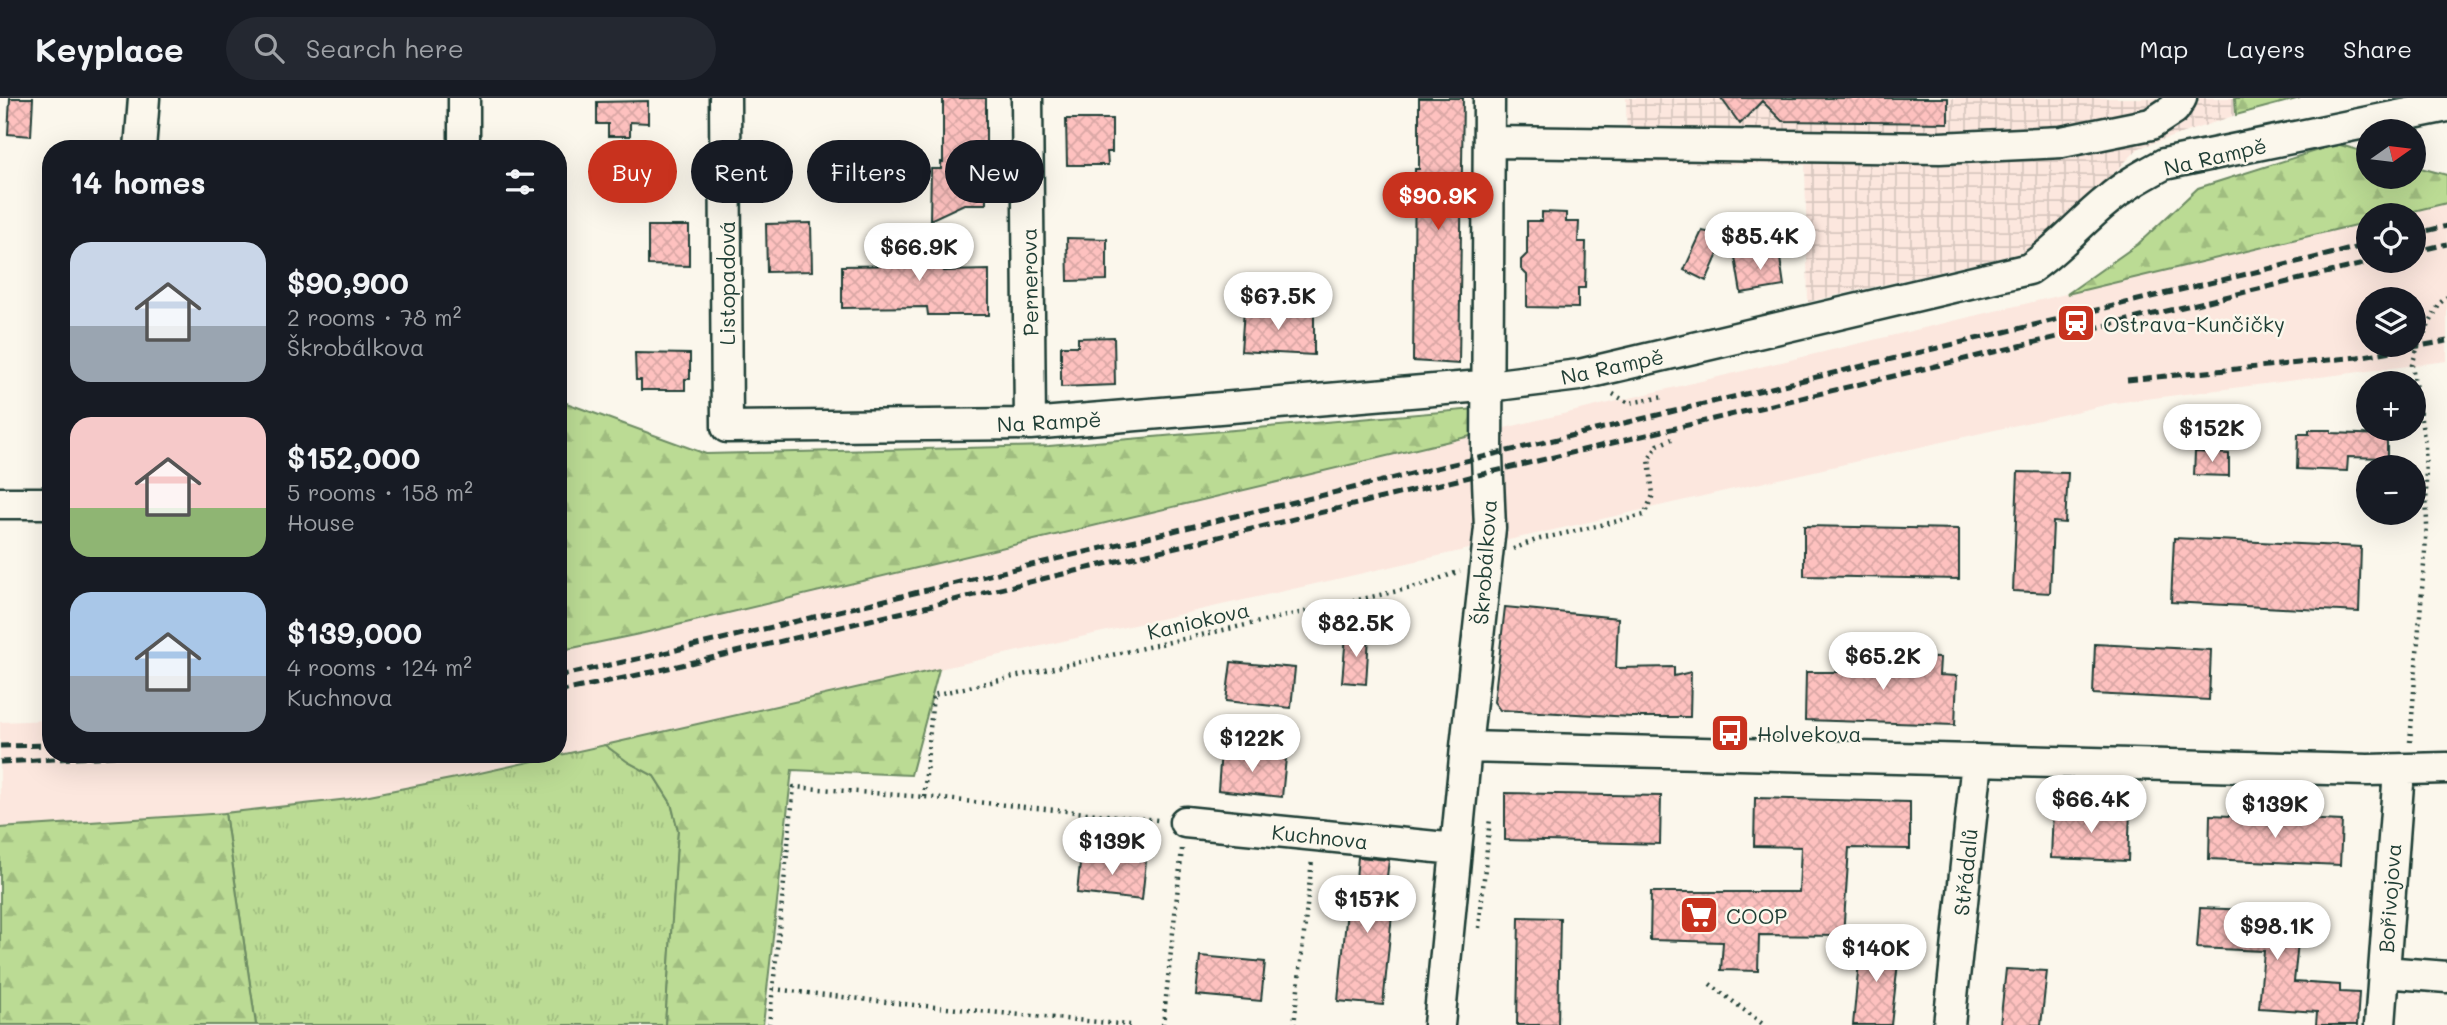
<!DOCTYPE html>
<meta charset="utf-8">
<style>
:root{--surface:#171b24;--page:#242831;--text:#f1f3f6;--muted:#9ea1a6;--line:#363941;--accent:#c8321e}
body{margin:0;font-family:Mali,sans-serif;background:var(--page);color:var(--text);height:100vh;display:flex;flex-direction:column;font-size:26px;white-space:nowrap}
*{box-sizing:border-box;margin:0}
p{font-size:23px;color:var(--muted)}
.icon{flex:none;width:38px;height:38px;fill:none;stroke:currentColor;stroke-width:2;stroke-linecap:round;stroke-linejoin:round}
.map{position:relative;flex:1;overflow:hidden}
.drawer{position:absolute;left:42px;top:42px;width:525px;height:623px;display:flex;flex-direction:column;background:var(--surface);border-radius:28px;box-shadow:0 7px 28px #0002}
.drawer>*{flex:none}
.banner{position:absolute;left:588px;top:42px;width:665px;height:63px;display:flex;gap:14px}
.needle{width:46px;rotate:76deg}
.controls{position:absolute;left:2356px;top:21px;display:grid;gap:14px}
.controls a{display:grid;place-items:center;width:70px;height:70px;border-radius:50%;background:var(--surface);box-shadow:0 7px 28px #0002;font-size:35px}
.price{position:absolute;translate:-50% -60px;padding:0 16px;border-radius:24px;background:#fff;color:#222;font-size:23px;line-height:46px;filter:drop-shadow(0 2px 4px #0008)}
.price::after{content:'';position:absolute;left:50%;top:42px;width:21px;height:16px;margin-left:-10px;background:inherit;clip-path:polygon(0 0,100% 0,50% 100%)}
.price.current{background:var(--accent);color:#fff}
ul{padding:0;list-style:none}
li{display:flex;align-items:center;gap:21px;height:175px;padding:0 28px}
li span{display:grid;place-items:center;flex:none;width:196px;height:140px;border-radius:21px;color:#555}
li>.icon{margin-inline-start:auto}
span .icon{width:84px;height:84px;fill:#fffc;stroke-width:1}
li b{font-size:30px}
h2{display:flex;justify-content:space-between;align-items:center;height:84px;padding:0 28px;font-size:30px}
.tag{padding:0 24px;border-radius:32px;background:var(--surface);box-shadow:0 7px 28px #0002;font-size:24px;line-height:63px}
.tag.current{background:var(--accent);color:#fff}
header{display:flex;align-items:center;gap:42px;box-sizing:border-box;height:98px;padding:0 35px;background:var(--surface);border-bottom:2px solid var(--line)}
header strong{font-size:33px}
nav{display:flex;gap:38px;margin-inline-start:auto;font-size:24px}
.search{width:490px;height:63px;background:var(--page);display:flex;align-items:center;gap:18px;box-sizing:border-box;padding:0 24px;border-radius:38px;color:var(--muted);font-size:26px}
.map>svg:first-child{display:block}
.built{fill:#fce7de;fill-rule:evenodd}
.industrial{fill:url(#industrial-grid)}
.grass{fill:url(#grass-tufts);stroke:#6d8c64;stroke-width:2}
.forest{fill:url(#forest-firs);stroke:#6d8c64;stroke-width:2}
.building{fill:url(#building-cross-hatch);stroke:#1f3d34;stroke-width:2}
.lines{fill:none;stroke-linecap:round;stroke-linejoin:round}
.minor-casing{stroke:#1f3d34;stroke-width:35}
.path{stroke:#1f3d34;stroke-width:4.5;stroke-dasharray:2 5;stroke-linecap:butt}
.minor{stroke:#fbf7ec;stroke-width:30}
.rail{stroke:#1f3d34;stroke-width:5;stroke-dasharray:10 5;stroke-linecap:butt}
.labels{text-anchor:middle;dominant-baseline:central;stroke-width:5;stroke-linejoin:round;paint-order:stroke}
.street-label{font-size:21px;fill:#1f3d34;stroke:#fbf7ec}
.poi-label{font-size:21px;fill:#1f3d34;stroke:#fbf7ec;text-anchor:start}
</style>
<header>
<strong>Keyplace</strong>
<div class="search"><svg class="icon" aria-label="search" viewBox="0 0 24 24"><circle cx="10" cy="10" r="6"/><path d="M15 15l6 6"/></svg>Search here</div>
<nav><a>Map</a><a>Layers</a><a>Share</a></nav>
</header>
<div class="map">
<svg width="2447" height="927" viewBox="0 0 2447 927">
<defs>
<pattern id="industrial-grid" width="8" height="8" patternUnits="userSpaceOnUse" patternTransform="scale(1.75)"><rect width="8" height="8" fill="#fce7de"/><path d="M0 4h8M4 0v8" fill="none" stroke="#d8c7bf"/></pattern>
<pattern id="grass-tufts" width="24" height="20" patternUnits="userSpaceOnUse" patternTransform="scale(1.75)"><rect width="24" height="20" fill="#bbdb94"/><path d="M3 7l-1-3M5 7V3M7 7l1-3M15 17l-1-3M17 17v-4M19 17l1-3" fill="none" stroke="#a0bd80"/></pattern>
<pattern id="forest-firs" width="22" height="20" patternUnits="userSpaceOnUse" patternTransform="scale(1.75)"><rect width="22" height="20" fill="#bbdb94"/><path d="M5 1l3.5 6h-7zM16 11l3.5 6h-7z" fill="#a0bd80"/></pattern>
<pattern id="building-cross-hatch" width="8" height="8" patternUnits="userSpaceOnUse" patternTransform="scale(1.75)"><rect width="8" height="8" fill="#fec1bf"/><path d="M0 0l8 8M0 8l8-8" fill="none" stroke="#d9a7a5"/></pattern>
</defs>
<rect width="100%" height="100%" fill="#fbf7ec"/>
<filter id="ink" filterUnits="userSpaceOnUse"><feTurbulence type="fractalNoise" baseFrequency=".0143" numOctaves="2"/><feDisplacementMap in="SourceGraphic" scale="14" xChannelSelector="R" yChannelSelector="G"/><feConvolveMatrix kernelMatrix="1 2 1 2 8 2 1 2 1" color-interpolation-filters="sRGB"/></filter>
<g filter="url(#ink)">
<path class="built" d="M 2447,105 L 2447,263 L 2114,305 L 471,677 L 349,701 L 225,715 L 0,730 L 0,624 L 51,622 L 51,656 L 558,656 L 558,553 L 909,472 L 2368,124 L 2368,163 L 2413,163 L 2413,117 L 2396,117 ZM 2368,201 L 2413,201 L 2413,247 L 2368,247 Z"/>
<path class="industrial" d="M 1626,0 L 2235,0 L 2236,17 L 2139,50 L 2038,151 L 1808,204 L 1805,67 L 1627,64 Z"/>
<path class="grass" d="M 605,647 L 628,664 L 654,678 L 671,705 L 678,733 L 665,927 L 256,927 L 225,715 L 349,701 L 471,677 Z"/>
<path class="forest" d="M 2235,0 L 2300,0 L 2236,17 Z
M 2337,46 L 2368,55 L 2368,79 L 2413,79 L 2413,68 L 2447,77 L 2447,105 L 2397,117 L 2368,117 L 2368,124 L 2067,196 L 2138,146 L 2198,90 Z
M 558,302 L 706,356 L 1049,348 L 1475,311 L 1479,336 L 644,535 L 558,553 Z
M 939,571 L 911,677 L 792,672 L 763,927 L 665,927 L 678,732 L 671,705 L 654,678 L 628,664 L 605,647 Z
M 225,715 L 256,927 L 0,927 L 0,730 Z"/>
<path class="building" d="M 10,0 L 33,0 L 31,38 L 8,36 Z
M 943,0 L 986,0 L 986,106 L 964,106 L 930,122 L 931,71 L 941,71 L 941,64 L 943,64 Z
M 1419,0 L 1463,0 L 1459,266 L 1413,263 L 1415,71 L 1419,71 Z
M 1721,0 L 1948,0 L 1948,25 L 1782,23 L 1762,3 L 1740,26 Z
M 648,3 L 648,25 L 630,24 L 630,38 L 608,38 L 608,26 L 597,26 L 597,4 Z
M 1066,21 L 1112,21 L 1112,54 L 1107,54 L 1108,67 L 1067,67 Z
M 1542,114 L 1566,115 L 1566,124 L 1579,124 L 1578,144 L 1586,144 L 1585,190 L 1578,190 L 1578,210 L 1527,209 L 1527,177 L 1521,171 L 1521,162 L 1527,156 L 1527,123 L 1542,123 Z
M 811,125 L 812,173 L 767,174 L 766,126 Z
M 648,128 L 689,128 L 689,168 L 648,167 Z
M 918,129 L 945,129 L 944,173 L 989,172 L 989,217 L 928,217 L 927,209 L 842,210 L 842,168 L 919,167 Z
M 1702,133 L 1726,138 L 1706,183 L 1684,172 Z
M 1067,140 L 1107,141 L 1107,182 L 1068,183 Z
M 1779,153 L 1784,188 L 1741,195 L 1735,159 Z
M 1244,211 L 1314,216 L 1314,257 L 1241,253 Z
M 1114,239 L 1115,287 L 1061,289 L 1061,248 L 1078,248 L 1078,240 Z
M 635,255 L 690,256 L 690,281 L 685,281 L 685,292 L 641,292 L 641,282 L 636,282 Z
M 2309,332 L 2331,332 L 2331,335 L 2387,337 L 2387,360 L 2348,359 L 2347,373 L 2297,371 L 2298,336 L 2309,336 Z
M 2195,354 L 2229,356 L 2229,378 L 2194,377 Z
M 2018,374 L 2068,375 L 2065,425 L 2053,424 L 2050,495 L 2013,493 Z
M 1804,428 L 1959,431 L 1959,481 L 1804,478 Z
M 2174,440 L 2361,449 L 2359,514 L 2171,504 Z
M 1505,509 L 1618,520 L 1616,570 L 1674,569 L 1674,578 L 1691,574 L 1690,619 L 1632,619 L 1500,612 L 1494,604 Z
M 1346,537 L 1369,538 L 1366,586 L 1342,584 Z
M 2095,546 L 2211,552 L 2209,602 L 2093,596 Z
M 1847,558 L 1940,560 L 1939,577 L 1957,578 L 1955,627 L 1805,622 L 1806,574 L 1847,574 Z
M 1231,564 L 1295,570 L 1291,610 L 1226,603 Z
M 1221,653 L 1286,660 L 1282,699 L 1218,692 Z
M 1505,695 L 1661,698 L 1660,746 L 1505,742 Z
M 1755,700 L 1910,704 L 1910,751 L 1849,750 L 1843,838 L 1759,837 L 1758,873 L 1721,872 L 1723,844 L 1650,842 L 1651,794 L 1799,794 L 1801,749 L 1754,748 Z
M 2053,711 L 2130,713 L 2128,763 L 2051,760 Z
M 2210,717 L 2342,723 L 2340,767 L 2209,761 Z
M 1081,756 L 1146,763 L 1142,802 L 1077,795 Z
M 1358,759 L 1389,762 L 1385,795 L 1394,796 L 1383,907 L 1338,903 L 1349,792 L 1355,792 Z
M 2200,810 L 2301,814 L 2294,884 L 2340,887 L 2340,894 L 2359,895 L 2357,927 L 2316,927 L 2317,914 L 2259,910 L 2264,853 L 2197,850 Z
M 1519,819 L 1560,820 L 1558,927 L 1517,927 Z
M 1861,843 L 1900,847 L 1891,927 L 1853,927 Z
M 1200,858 L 1265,864 L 1261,903 L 1196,897 Z
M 2006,871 L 2047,873 L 2041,927 L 2000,927 Z"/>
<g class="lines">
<g class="minor-casing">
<path id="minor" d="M 725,0 L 727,329 L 1030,326 L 1505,286 L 1579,277 L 2029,171 C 2060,150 2080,124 2108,102 C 2125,87 2144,77 2164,66 L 2447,8
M 1027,0 L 1030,326
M 1489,44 L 1940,50 L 2062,44 L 2151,26 L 2174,11 L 2181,0
M 140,51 L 144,0
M 464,51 L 464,0
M 0,405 L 51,405
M 1466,649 L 2368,672 L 2447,670
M 1185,724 L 1456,751
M 2384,874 L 2447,879
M 1439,927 L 1466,649 L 1490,430 L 1487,358 L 1489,0
M 1949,927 L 1977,663
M 2380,927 L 2399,673"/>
</g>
<path class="path" d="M 1613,296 L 1629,305 L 1664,299
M 1513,451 L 1536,442 L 1644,417 L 1653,397 L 1649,361 L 1658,347 L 1672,341
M 2410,644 L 2427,428 L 2425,346 L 2412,267 L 2418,248 L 2440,205 L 2447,199
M 924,699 L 933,597 L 1420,488 L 1460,473
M 1479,830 L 1490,720
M 1710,886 L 1764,927
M 773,891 L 904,906 L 1130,927
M 769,927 L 794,689 L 924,699 L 1158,722
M 1163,927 L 1182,751
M 1294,927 L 1312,762"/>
<use href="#minor" class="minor"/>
<path class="rail" d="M 2413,136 L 2447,128
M 2413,154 L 2447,146
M 2127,282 L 2358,259 L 2447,243
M 558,578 L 651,558 L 2368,147
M 558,594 L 652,574 L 2376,163
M 0,648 L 51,647
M 0,664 L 150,656"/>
</g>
</g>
<defs>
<g id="station-square" transform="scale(2.0125)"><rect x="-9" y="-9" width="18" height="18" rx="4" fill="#c8321e" stroke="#fbf7ec"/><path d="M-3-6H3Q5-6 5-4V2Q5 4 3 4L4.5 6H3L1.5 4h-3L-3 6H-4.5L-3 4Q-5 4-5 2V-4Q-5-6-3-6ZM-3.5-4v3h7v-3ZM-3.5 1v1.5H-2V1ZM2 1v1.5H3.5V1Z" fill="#fff"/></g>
<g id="bus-square" transform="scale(2.0125)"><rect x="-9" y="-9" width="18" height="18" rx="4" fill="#c8321e" stroke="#fbf7ec"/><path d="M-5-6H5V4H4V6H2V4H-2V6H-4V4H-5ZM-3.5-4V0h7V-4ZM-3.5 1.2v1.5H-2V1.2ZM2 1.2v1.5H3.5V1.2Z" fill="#fff"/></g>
<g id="supermarket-square" transform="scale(2.0125)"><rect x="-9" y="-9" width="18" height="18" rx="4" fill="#c8321e" stroke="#fbf7ec"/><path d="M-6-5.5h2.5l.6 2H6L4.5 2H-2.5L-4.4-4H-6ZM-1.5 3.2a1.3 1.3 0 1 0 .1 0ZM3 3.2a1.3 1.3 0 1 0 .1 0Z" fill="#fff"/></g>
</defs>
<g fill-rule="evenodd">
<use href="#station-square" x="2076" y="225"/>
<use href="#bus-square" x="1730" y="635"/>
<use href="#supermarket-square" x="1699" y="817"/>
</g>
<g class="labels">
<g class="street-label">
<text transform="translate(2215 58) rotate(-13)">Na Rampě</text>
<text transform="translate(1029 184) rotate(-91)">Pernerova</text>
<text transform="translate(726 185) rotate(-90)">Listopadová</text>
<text transform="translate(1612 268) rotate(-12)">Na Rampě</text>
<text transform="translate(1049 323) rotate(-3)">Na Rampě</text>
<text transform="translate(1484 464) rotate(-86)">Škrobálkova</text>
<text transform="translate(1198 522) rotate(-13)">Kaniokova</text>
<text transform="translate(1320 738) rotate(6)">Kuchnova</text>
<text transform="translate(1965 774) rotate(-84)">Střádalů</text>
<text transform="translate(2389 800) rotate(-86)">Bořivojova</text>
</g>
<g class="poi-label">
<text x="2103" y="225">Ostrava-Kunčičky</text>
<text x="1757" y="635">Holvekova</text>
<text x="1726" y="817">COOP</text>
</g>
</g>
</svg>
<div class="controls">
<a><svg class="needle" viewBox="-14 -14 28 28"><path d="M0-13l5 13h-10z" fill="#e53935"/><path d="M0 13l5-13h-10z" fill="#9ea1a6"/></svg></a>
<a><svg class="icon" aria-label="locate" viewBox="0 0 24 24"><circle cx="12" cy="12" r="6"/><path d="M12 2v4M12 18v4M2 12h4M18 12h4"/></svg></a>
<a><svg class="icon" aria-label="layers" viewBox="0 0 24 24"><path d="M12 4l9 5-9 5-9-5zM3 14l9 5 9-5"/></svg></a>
<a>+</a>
<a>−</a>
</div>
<b class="price current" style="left:1438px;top:134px">$90.9K</b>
<b class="price" style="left:1760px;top:174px">$85.4K</b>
<b class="price" style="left:919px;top:185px">$66.9K</b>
<b class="price" style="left:1278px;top:234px">$67.5K</b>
<b class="price" style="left:2212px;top:366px">$152K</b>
<b class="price" style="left:1356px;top:561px">$82.5K</b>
<b class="price" style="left:1883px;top:594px">$65.2K</b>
<b class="price" style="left:1252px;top:676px">$122K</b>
<b class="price" style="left:2091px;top:737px">$66.4K</b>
<b class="price" style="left:2275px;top:742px">$139K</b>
<b class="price" style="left:1112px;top:779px">$139K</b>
<b class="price" style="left:1367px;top:837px">$157K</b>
<b class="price" style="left:2277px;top:864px">$98.1K</b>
<b class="price" style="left:1876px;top:886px">$140K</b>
<div class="banner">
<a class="tag current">Buy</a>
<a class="tag">Rent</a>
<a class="tag">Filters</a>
<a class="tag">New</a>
</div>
<section class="drawer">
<h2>14 homes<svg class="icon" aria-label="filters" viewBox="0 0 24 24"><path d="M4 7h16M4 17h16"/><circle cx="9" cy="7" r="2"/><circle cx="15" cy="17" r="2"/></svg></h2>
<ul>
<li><span style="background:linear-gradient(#c9d6e8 60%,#9aa5b1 0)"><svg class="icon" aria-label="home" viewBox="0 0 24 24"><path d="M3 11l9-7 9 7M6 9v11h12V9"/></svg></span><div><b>$90,900</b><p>2 rooms · 78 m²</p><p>Škrobálkova</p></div></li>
<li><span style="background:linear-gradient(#f6c9c9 65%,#8fb573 0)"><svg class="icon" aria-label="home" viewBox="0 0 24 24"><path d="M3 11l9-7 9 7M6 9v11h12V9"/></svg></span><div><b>$152,000</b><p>5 rooms · 158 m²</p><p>House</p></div></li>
<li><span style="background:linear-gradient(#a9c7e8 60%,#9aa5b1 0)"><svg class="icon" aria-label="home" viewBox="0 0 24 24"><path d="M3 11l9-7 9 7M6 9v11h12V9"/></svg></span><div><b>$139,000</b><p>4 rooms · 124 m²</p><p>Kuchnova</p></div></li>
</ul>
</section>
</div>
